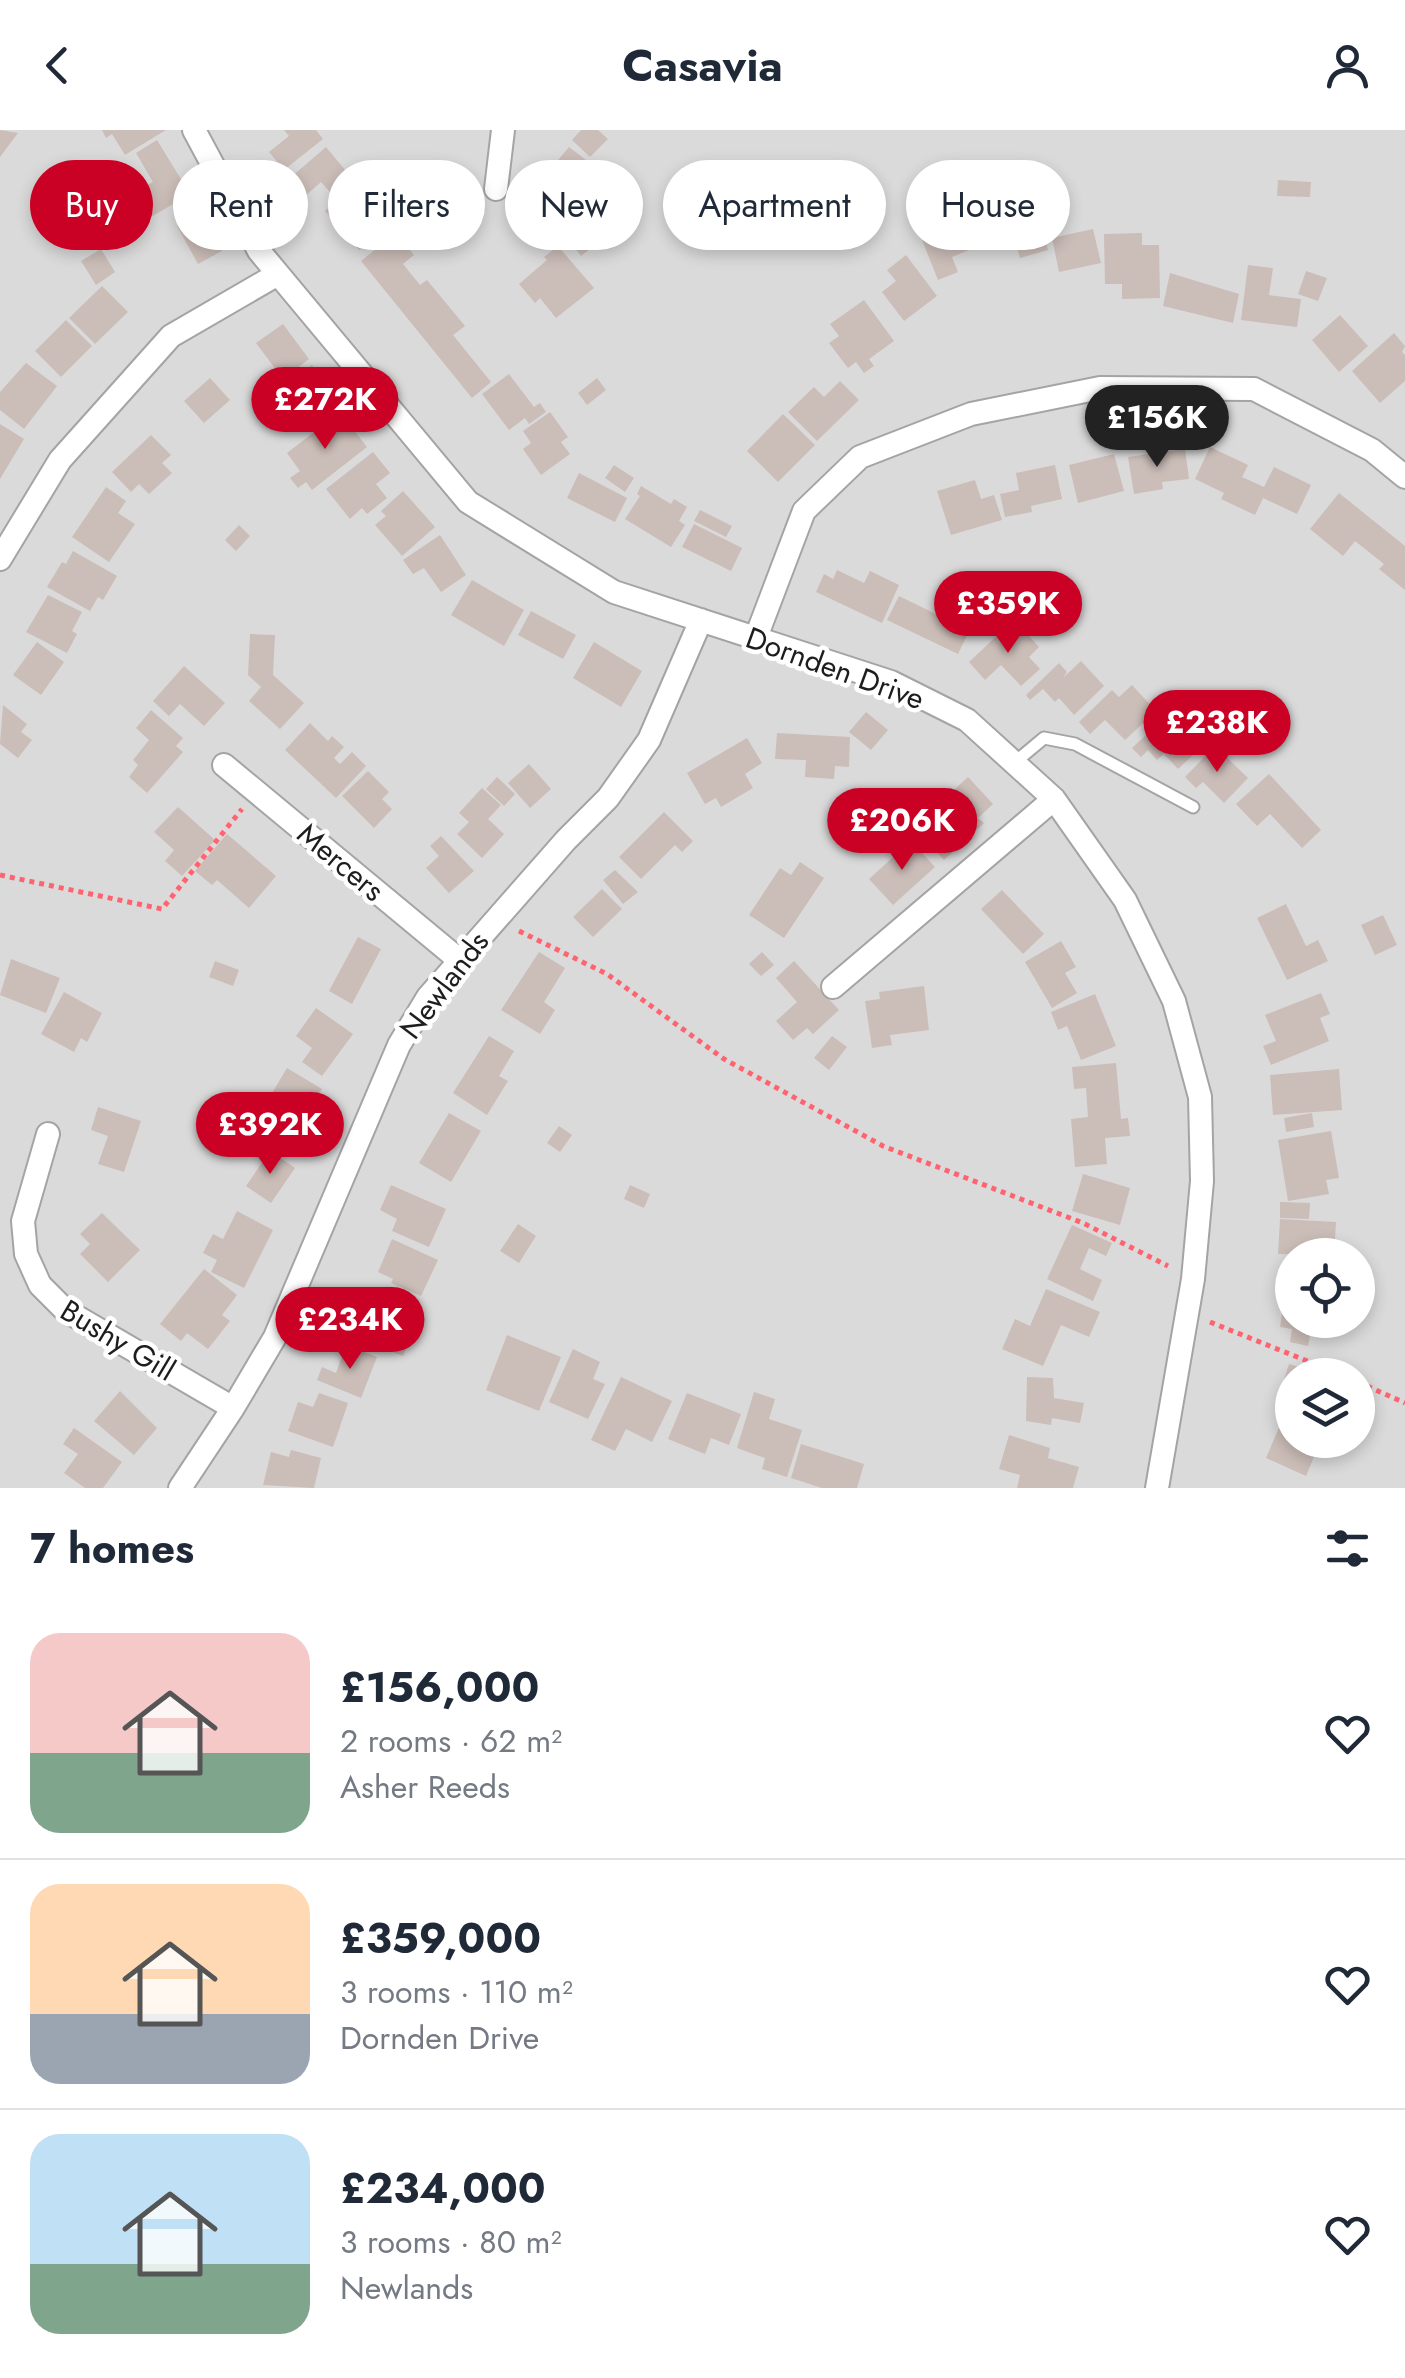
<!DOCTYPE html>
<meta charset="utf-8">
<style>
:root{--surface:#fff;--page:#f6f6f7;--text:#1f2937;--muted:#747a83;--line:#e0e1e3;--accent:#ca0024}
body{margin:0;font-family:Jost,sans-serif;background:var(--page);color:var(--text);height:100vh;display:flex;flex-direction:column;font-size:38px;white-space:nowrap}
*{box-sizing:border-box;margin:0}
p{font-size:32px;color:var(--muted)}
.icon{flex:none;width:55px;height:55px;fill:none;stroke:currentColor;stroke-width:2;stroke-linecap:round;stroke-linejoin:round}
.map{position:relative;height:1358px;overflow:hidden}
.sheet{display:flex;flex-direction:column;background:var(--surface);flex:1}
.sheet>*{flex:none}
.top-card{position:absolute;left:30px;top:30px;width:1345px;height:90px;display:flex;gap:20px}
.fabs{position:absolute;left:1275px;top:1108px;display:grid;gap:20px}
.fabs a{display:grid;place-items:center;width:100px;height:100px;border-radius:50%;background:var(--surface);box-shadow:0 5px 15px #0003;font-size:50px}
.price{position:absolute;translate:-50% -85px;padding:0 22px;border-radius:35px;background:var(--accent);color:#fff;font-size:32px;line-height:65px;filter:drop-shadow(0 2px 5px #0008)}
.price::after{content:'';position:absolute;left:50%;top:60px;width:30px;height:22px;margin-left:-15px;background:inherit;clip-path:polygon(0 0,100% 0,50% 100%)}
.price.current{background:#222;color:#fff}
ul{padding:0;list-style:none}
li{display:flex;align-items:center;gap:30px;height:250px;padding:0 30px}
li+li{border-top:2px solid var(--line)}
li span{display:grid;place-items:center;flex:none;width:280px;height:200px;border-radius:30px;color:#555}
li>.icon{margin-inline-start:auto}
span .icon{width:120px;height:120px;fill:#fffc;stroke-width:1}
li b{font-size:42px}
h2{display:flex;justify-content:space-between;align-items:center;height:120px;padding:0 30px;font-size:42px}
.chip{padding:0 35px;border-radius:45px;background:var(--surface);box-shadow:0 5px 15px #0003;font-size:35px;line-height:90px}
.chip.current{background:var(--accent);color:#fff}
header{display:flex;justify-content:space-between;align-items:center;height:130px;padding:0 30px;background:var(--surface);font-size:45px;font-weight:700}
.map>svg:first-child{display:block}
.residential{fill:#dbdada;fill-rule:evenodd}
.building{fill:#cbbdb8}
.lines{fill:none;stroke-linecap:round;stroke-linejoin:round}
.lane-casing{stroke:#a4a4a4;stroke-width:15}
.street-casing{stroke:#a4a4a4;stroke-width:26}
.path{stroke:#ff636f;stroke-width:5;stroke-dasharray:5 5;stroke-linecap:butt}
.lane{stroke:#fff;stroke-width:11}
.street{stroke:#fff;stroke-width:22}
.labels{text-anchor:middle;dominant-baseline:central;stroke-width:9;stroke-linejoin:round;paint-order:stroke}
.street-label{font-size:30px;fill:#1d1d1d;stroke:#fff}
</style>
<header><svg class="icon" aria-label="back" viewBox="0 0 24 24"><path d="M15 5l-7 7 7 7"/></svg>Casavia<svg class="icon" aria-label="person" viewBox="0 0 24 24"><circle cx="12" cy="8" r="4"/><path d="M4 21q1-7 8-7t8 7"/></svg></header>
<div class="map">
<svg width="1405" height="1358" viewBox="0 0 1405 1358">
<rect width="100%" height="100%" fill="#efe8e2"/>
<path class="residential" d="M 0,0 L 1405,0 L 1405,1358 L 0,1358 ZM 1292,1125 L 1358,1125 L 1358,1190 L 1292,1190 ZM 1292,1245 L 1358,1245 L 1358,1310 L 1292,1310 Z"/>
<path class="building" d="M 0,0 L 18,3 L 0,27 Z
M 102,0 L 166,0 L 125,25 L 112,4 L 106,8 Z
M 284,0 L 316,0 L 323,9 L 284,40 L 269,22 L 289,6 Z
M 581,0 L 598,0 L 608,9 L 590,27 L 572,10 Z
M 157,10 L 190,64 L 146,90 L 137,76 L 149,69 L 142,58 L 153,52 L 136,23 Z
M 326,17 L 356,53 L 346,61 L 364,81 L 371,76 L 388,95 L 359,120 L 325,81 L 337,70 L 321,52 L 305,66 L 290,48 Z
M 569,17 L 590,33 L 574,53 L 553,36 Z
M 1278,50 L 1311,52 L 1310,67 L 1277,66 Z
M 1030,52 L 1048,120 L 1020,128 L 1015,110 L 992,116 L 978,66 Z
M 597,54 L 635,101 L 619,114 L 611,103 L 581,126 L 561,101 L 577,88 L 568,77 Z
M 945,73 L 952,89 L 971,81 L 984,114 L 952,127 L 958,142 L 938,150 L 922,110 L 935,105 L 926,81 Z
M 202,83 L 222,121 L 198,134 L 177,96 Z
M 1093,99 L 1101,133 L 1059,142 L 1052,108 Z
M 1142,103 L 1142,115 L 1159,115 L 1160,168 L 1122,169 L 1122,154 L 1105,154 L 1104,104 Z
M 387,110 L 395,119 L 403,112 L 414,125 L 403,134 L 420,155 L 427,150 L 465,196 L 453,205 L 491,252 L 472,268 L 361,131 Z
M 558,116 L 594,158 L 556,188 L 540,168 L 535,173 L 519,154 L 547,130 L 544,127 Z
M 101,119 L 115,142 L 96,155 L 81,131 Z
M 906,125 L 937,166 L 904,191 L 882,162 L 896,151 L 887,140 Z
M 1248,135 L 1273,138 L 1269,165 L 1301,169 L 1297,197 L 1241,190 Z
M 1306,141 L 1327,148 L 1318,171 L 1298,164 Z
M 1170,143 L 1239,164 L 1233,193 L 1163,176 Z
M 102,156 L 128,182 L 95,214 L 69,188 Z
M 864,170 L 894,211 L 869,229 L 874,236 L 864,243 L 856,232 L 848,238 L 829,213 L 839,206 L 830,194 Z
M 1340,185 L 1368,216 L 1339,242 L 1312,210 Z
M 66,190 L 92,216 L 61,247 L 35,221 Z
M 283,194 L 309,229 L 283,249 L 256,213 Z
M 1394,203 L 1405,216 L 1402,222 L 1405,225 L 1405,251 L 1380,273 L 1352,241 Z
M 26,233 L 57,256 L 24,299 L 0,280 L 0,262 Z
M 312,235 L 341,273 L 316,293 L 287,254 Z
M 509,244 L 534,277 L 540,273 L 546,282 L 529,294 L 525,288 L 509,300 L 482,264 Z
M 210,248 L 230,270 L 204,293 L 184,271 Z
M 597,248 L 606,260 L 587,275 L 578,263 Z
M 840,251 L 859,270 L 817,311 L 788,282 L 814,257 L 824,267 Z
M 340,282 L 367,317 L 312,360 L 306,352 L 298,358 L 290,348 L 300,341 L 287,323 Z
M 550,282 L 568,307 L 561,312 L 570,324 L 541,345 L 523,319 L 531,313 L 523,301 Z
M 783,284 L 815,315 L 778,352 L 747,321 Z
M 0,294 L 24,309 L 0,349 Z
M 151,305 L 171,325 L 162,333 L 172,343 L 149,364 L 139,354 L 131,362 L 112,342 Z
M 1210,317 L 1248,335 L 1242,347 L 1264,357 L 1274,337 L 1311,355 L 1297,384 L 1263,368 L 1255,385 L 1221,369 L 1224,363 L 1195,349 Z
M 1185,319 L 1189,349 L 1162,352 L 1163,359 L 1134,364 L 1128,327 Z
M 373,322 L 390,343 L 376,354 L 387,368 L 367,384 L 362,378 L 350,389 L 326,359 Z
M 1114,324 L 1124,361 L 1078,373 L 1069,335 Z
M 614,335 L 634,348 L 625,362 L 605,348 Z
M 1055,335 L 1062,369 L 1031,376 L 1032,382 L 1005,387 L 1000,364 L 1019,360 L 1016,343 Z
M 579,343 L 627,368 L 615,392 L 567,368 Z
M 975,350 L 981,369 L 994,365 L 1002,390 L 951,405 L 937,361 Z
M 641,356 L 671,374 L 674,369 L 687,377 L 679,391 L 685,395 L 671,417 L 625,389 L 640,366 L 637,364 Z
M 106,357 L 126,371 L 118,383 L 135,394 L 109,432 L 72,407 Z
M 403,361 L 435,397 L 402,426 L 375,395 L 386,386 L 381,381 Z
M 1339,363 L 1405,416 L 1405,460 L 1379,439 L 1384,434 L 1355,411 L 1343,426 L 1310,399 Z
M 700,380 L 732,396 L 726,407 L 694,391 Z
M 694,394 L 742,418 L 731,441 L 682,417 Z
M 239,395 L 250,406 L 236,421 L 225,410 Z
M 440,405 L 466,445 L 441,462 L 424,438 L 413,444 L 403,430 Z
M 73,421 L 117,446 L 103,470 L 98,467 L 90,481 L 47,457 L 62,432 L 66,434 Z
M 837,440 L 864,453 L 870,441 L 899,455 L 882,493 L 816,462 L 824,444 L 833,449 Z
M 472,450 L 524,480 L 504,516 L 451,485 Z
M 48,465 L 82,482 L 72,501 L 77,504 L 67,523 L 26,502 Z
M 899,466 L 948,490 L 955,474 L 977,485 L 958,524 L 887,490 Z
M 531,481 L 576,505 L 563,529 L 518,505 Z
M 1019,495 L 1039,517 L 1029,527 L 1040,539 L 1021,556 L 1001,535 L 985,550 L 969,532 L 1003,500 L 1008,505 Z
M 250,504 L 275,505 L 273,545 L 304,573 L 280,599 L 249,571 L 261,557 L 248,545 Z
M 37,512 L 64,532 L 41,565 L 13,545 Z
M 594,512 L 642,541 L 621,577 L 573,548 Z
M 1081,531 L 1104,556 L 1074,585 L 1059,568 L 1055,572 L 1043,559 L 1030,570 L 1026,565 L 1059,533 L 1067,542 L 1063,548 Z
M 184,536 L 225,573 L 204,596 L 180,574 L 169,586 L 153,571 Z
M 1132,555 L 1156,581 L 1125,610 L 1105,590 L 1090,604 L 1079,592 L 1112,560 L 1119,567 Z
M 3,575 L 27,594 L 21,602 L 32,610 L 18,628 L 0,614 Z
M 151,580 L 183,608 L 176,616 L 183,622 L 147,663 L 129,647 L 138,635 L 133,630 L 149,610 L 136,598 Z
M 866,582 L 888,600 L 871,620 L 849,602 Z
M 1164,588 L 1173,597 L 1183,588 L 1206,613 L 1178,639 L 1164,624 L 1157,630 L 1148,620 L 1141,627 L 1132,618 Z
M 310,593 L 328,611 L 332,606 L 344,617 L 334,628 L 340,634 L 352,622 L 366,636 L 336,668 L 285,620 Z
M 777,603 L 850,607 L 849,637 L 835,636 L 834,649 L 805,647 L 806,630 L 775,629 Z
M 747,608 L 762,633 L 745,644 L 753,658 L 721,677 L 716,668 L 705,674 L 687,643 Z
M 1215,616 L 1248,648 L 1224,673 L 1203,652 L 1196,658 L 1185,647 Z
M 529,634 L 551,659 L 530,678 L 508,653 Z
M 368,641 L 389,662 L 382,669 L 392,679 L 374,698 L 342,666 Z
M 1269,644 L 1321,700 L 1302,718 L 1270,684 L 1257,696 L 1236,674 Z
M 497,647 L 515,664 L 504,676 L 486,659 Z
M 968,647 L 993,674 L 978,688 L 984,693 L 944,730 L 914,697 Z
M 482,658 L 501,675 L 488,689 L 504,704 L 482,728 L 457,704 L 469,692 L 459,683 Z
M 178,677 L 215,710 L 182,746 L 165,731 L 174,720 L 154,702 Z
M 664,682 L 693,711 L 682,722 L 675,715 L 641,749 L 619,727 Z
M 227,704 L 276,746 L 249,778 L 217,750 L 212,755 L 195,741 Z
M 441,706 L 474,741 L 449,763 L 426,738 L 439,726 L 430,716 Z
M 911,711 L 935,737 L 893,775 L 869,749 Z
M 800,732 L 824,748 L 784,808 L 749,785 L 780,738 L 791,745 Z
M 615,740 L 638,762 L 623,774 L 603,750 Z
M 602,759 L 622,779 L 593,807 L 573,787 Z
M 1002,760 L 1044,804 L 1023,824 L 981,779 Z
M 1286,774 L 1306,816 L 1318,810 L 1328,831 L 1287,850 L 1257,788 Z
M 1383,785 L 1397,815 L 1375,825 L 1361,795 Z
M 358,807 L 381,819 L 352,874 L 329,861 Z
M 1061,811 L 1076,837 L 1065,843 L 1077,863 L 1052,878 L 1025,832 Z
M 539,822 L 565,838 L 544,872 L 555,880 L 540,904 L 501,880 Z
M 762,822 L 774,835 L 761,846 L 749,834 Z
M 11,829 L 60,848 L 46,883 L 0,865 Z
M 215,831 L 239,840 L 233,856 L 209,847 Z
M 794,831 L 839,880 L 813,904 L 807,898 L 793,910 L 776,891 L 797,872 L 776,848 Z
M 924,856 L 929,900 L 890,905 L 892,915 L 872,918 L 865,871 L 880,869 L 879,862 Z
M 64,862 L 102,883 L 87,912 L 81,908 L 74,922 L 41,904 Z
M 1321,863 L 1330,884 L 1320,888 L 1329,911 L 1271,935 L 1263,916 L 1276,911 L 1265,885 Z
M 1095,864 L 1116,916 L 1081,930 L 1067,896 L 1058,900 L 1051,882 Z
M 316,878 L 353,904 L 322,946 L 302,932 L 312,918 L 296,906 Z
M 489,906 L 514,921 L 499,946 L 508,951 L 487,985 L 453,963 Z
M 832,906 L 847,917 L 829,940 L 814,928 Z
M 1116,933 L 1121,989 L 1128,988 L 1130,1006 L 1105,1008 L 1107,1034 L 1075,1037 L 1071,989 L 1088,987 L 1086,958 L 1074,959 L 1072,937 Z
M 287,938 L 322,959 L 288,1017 L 268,1004 L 274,994 L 259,985 Z
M 1339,939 L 1342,980 L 1273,985 L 1270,945 Z
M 98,977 L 141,991 L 124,1042 L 98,1034 L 108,1006 L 91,1000 Z
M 449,983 L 481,1001 L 451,1052 L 419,1033 Z
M 1312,983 L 1314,997 L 1286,1002 L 1284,988 Z
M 559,996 L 572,1005 L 560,1022 L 547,1013 Z
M 1331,1001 L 1339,1048 L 1326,1050 L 1329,1064 L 1288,1071 L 1278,1010 Z
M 270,1021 L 295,1038 L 271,1073 L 246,1056 Z
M 1083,1044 L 1130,1058 L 1120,1095 L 1072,1081 Z
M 391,1055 L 446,1079 L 429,1117 L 392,1101 L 397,1089 L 380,1080 Z
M 630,1055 L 650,1064 L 644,1078 L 624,1069 Z
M 1280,1072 L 1310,1073 L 1309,1089 L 1280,1088 Z
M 237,1081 L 273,1100 L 244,1158 L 211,1142 L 217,1130 L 203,1123 L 213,1104 L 223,1109 Z
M 102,1083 L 140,1120 L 108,1152 L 80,1124 L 90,1114 L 80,1104 Z
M 1280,1089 L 1336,1092 L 1334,1125 L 1278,1124 Z
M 518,1094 L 536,1106 L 519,1133 L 500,1121 Z
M 1072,1095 L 1112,1113 L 1106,1126 L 1089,1118 L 1080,1139 L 1102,1150 L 1093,1171 L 1047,1149 Z
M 392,1109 L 438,1130 L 421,1166 L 391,1153 L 393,1149 L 378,1142 Z
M 1282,1134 L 1292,1136 L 1292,1190 L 1313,1190 L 1308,1216 L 1290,1212 L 1292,1199 L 1280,1197 L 1285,1165 L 1277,1164 Z
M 204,1139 L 237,1165 L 222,1185 L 230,1191 L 208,1219 L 187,1203 L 181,1211 L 160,1194 Z
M 1046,1159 L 1100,1182 L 1089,1207 L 1061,1195 L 1043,1236 L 1002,1219 L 1015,1189 L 1030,1196 Z
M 392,1168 L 413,1176 L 409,1187 L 417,1190 L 403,1226 L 355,1208 L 367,1176 L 386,1183 Z
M 507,1205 L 561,1227 L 539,1281 L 486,1260 Z
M 346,1215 L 377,1227 L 361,1268 L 317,1250 L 322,1237 L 336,1243 Z
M 573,1219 L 600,1232 L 593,1249 L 605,1254 L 588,1289 L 549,1272 Z
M 1289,1234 L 1322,1244 L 1322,1245 L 1292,1245 L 1292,1262 L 1281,1259 Z
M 621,1247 L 672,1271 L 652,1312 L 626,1299 L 615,1321 L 591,1310 Z
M 1027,1247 L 1053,1248 L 1054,1268 L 1084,1273 L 1080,1293 L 1052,1288 L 1051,1295 L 1026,1291 Z
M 120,1261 L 157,1298 L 134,1325 L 94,1291 Z
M 754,1262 L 775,1269 L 769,1289 L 802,1300 L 787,1347 L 762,1339 L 765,1328 L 737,1318 Z
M 319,1263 L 348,1273 L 333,1317 L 288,1301 L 298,1272 L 313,1277 Z
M 687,1263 L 741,1284 L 729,1315 L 711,1308 L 705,1324 L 668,1309 Z
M 1289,1274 L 1292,1275 L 1292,1310 L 1321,1310 L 1306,1346 L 1266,1328 Z
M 74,1298 L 122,1332 L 103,1358 L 85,1358 L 64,1343 L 78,1324 L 63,1314 Z
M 1009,1305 L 1050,1318 L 1048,1328 L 1079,1337 L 1073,1358 L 1017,1358 L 1020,1345 L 999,1339 Z
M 801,1314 L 864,1334 L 857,1358 L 822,1358 L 791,1348 Z
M 291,1320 L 321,1328 L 314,1358 L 263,1355 L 271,1322 L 289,1327 Z"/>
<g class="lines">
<g class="lane-casing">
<path id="lane" d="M 1014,633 L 1044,608 L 1075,614 L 1193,677"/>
</g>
<g class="street-casing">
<path id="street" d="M 194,0 L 259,121 L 468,372 L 614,462 L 891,552 L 967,590 L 1054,669 L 1125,770 L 1174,871 L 1200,967 L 1202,1051 L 1193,1149 L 1157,1358
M 496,59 L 503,0
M 0,429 L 60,330 L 171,206 L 278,144
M 755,510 L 804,381 L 860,327 L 971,284 L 1100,258 L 1254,259 L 1372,320 L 1405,347
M 224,635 L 458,829
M 833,857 L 1054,669
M 48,1004 L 23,1091 L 26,1124 L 40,1155 L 65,1180 L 233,1278
M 180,1358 L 233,1278 L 275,1207 L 399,915 L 428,867 L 566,710 L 608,668 L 649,610 L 701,490"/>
</g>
<path class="path" d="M 0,745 L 162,779 L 242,679
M 519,801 L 607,844 L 724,929 L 883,1016 L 1083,1093 L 1168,1136
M 1210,1192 L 1342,1245
M 1358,1252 L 1405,1273"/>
<use href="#lane" class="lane"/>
<use href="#street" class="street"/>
</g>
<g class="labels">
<g class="street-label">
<text transform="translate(835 538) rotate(20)">Dornden Drive</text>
<text transform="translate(341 732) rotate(40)">Mercers</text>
<text transform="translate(444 855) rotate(-53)">Newlands</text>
<text transform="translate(118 1210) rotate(31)">Bushy Gill</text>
</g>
</g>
</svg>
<div class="fabs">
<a><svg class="icon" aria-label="locate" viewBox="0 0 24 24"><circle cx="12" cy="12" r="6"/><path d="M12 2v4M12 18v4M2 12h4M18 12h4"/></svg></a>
<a><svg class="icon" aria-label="layers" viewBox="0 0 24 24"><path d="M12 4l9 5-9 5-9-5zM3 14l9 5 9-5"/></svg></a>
</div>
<b class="price" style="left:325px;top:322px">£272K</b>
<b class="price current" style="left:1157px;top:340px">£156K</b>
<b class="price" style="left:1008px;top:526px">£359K</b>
<b class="price" style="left:1217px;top:645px">£238K</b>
<b class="price" style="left:902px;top:743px">£206K</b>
<b class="price" style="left:270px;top:1047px">£392K</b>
<b class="price" style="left:350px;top:1242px">£234K</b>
<div class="top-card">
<a class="chip current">Buy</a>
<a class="chip">Rent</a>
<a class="chip">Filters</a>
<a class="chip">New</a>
<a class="chip">Apartment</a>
<a class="chip">House</a>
</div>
</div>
<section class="sheet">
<h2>7 homes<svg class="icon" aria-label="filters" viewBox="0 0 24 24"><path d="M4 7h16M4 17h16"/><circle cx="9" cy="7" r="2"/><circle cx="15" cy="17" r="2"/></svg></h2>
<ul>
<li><span style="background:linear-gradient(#f6c9c9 60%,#7fa58c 0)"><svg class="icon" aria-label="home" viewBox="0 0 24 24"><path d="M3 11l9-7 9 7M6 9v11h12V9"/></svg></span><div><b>£156,000</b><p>2 rooms · 62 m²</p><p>Asher Reeds</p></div><svg class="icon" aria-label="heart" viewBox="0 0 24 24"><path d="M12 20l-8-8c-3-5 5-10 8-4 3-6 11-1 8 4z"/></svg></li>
<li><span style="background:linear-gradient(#ffd9b3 65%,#9aa5b1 0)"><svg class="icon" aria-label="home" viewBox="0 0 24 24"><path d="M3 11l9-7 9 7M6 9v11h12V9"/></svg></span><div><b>£359,000</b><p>3 rooms · 110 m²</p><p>Dornden Drive</p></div><svg class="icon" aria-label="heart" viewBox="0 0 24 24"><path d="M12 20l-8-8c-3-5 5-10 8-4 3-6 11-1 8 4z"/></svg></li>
<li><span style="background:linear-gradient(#bfe0f5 65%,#7fa58c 0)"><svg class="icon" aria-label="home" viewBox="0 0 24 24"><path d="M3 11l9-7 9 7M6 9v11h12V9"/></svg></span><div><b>£234,000</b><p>3 rooms · 80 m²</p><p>Newlands</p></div><svg class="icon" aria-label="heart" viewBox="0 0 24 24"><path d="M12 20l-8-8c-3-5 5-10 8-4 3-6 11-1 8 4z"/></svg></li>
</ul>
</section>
